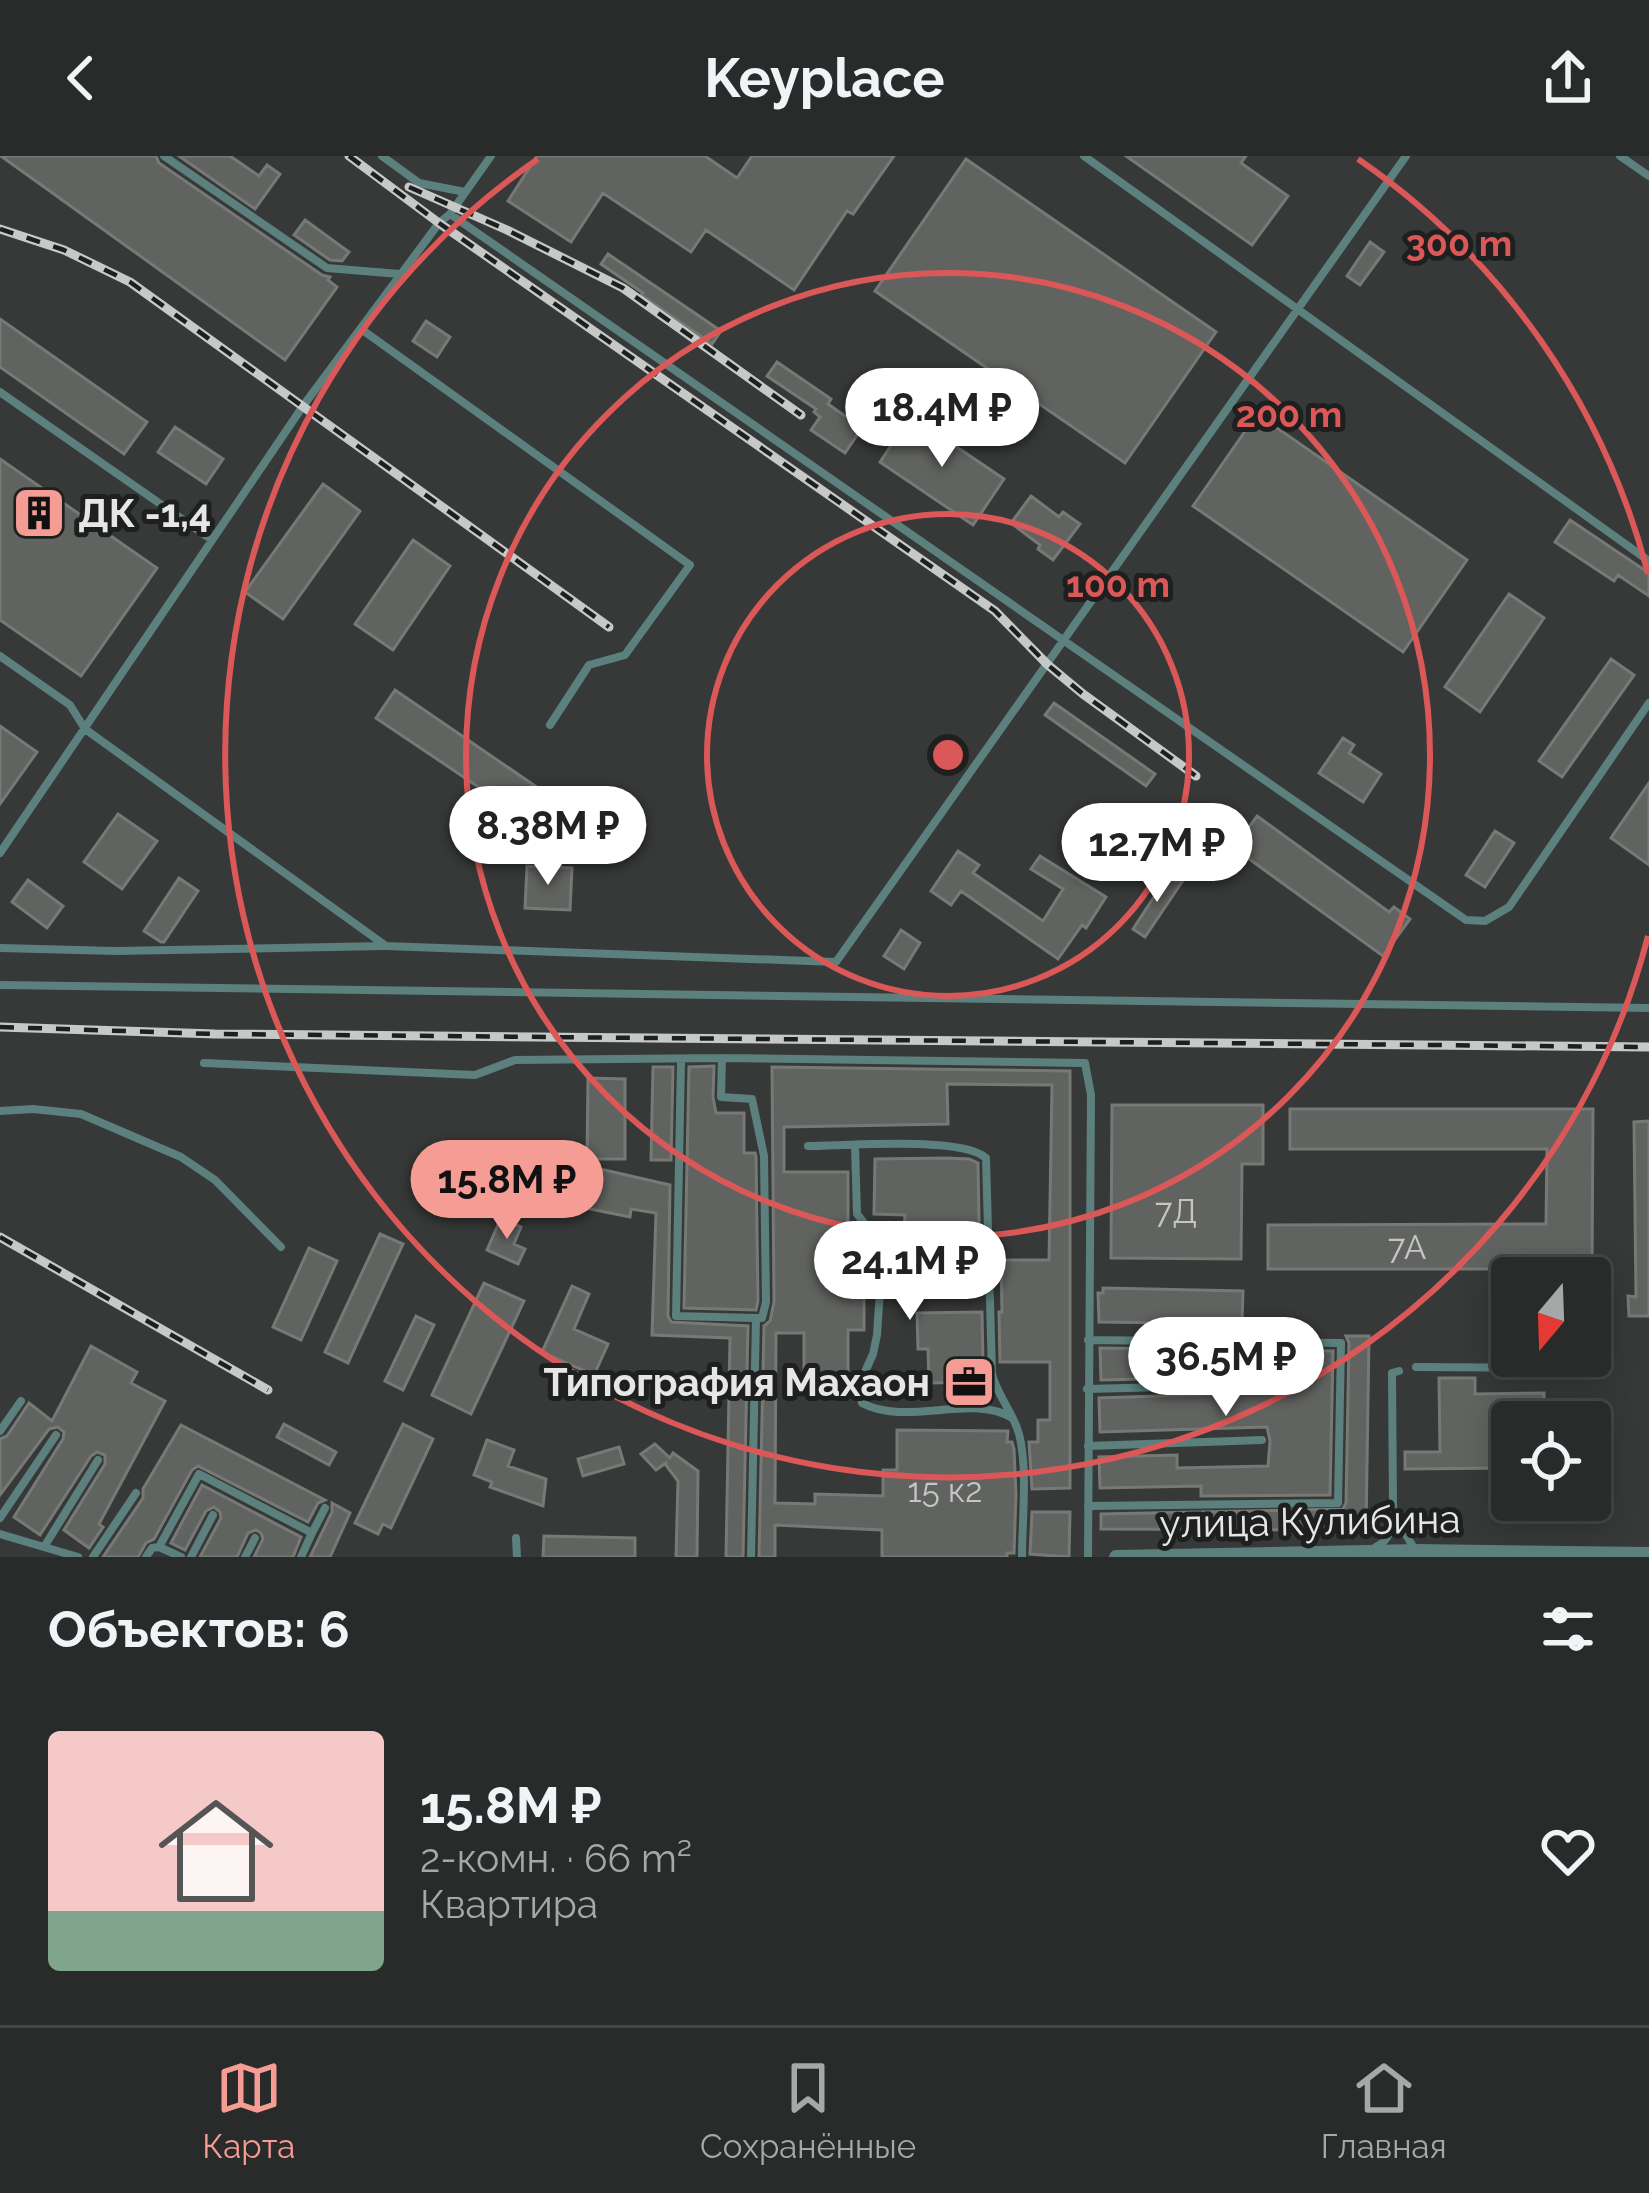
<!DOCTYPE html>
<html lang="ru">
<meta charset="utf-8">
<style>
:root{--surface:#282b29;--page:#343735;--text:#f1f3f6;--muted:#a5a7a8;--line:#444746;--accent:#f59c95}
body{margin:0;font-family:Raleway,sans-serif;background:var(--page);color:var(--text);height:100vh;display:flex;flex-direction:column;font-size:45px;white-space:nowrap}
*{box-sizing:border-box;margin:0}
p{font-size:39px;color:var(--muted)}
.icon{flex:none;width:66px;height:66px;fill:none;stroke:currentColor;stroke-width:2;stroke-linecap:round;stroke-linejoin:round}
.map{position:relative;height:1401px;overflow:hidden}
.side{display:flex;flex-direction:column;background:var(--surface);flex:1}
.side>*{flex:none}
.needle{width:78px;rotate:199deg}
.buttons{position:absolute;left:1491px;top:1101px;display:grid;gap:24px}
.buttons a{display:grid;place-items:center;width:120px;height:120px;border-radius:12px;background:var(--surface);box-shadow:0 6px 30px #0003,0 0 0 3px var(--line);font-size:60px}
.price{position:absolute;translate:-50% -102px;padding:0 27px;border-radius:42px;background:#fff;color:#222;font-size:39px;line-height:78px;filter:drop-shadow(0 3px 6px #0008)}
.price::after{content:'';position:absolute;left:50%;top:72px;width:36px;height:27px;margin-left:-18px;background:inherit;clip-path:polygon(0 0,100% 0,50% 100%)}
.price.selected{background:var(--accent);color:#111}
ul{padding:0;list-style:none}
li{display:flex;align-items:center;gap:36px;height:300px;padding:0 48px}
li+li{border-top:3px solid var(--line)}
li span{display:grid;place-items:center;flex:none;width:336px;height:240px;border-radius:12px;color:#555}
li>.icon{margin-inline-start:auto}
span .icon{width:144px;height:144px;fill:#fffc;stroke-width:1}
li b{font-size:51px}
h2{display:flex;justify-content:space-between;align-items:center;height:144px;padding:0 48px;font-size:51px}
header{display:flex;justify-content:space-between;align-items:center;height:156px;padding:0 48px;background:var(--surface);font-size:54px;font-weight:700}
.tabs{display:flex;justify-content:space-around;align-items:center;height:168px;border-top:3px solid var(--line);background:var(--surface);font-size:33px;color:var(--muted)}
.tabs a{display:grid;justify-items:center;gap:6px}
.tabs .selected{color:var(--accent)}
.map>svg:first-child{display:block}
.building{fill:#616360;stroke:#777976;stroke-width:3}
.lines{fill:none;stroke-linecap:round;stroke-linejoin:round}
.lane{stroke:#5b807e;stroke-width:8}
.street{stroke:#5b807e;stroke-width:14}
.rail-casing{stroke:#c7c9c8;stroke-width:9}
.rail{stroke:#1e201f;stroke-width:4.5;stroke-dasharray:14;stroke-linecap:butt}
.ring{fill:none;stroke:#da5857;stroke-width:6}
.labels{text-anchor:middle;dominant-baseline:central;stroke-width:10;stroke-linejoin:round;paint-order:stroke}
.number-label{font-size:33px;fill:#c4c5c4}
.poi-label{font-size:39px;font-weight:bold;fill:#e5e6e5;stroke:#1e201f;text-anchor:start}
.street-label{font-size:39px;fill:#e5e6e5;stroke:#1e201f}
.centre{fill:#da5857;stroke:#1e201f;stroke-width:6}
.ring-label{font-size:36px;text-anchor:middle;font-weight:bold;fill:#da5857;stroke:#1e201f;stroke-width:10;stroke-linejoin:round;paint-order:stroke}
</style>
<header><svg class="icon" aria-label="back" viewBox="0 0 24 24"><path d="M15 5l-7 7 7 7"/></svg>Keyplace<svg class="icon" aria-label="share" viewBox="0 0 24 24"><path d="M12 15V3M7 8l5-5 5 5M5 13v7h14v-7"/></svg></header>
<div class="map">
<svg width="1649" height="1401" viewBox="0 0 1649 1401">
<rect width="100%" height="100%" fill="#363937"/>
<path class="building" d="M 1,0 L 156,0 L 159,7 L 284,93 L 322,119 L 330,121 L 328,124 L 337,131 L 285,204 Z
M 179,0 L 230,0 L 259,20 L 267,9 L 280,18 L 255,53 Z
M 537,0 L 705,0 L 737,22 L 752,0 L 894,0 L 853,58 L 847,55 L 794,134 L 706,74 L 691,96 L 603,37 L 571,86 L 508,45 Z
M 1126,0 L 1246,0 L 1241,7 L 1288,40 L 1252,89 Z
M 966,3 L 1216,176 L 1125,307 L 875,135 Z
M 305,64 L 349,96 L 342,105 L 330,104 L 294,79 Z
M 1370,86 L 1384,96 L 1360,129 L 1347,120 Z
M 608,98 L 721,175 L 712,188 L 641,139 L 643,137 L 601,108 Z
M 0,163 L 147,266 L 124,298 L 0,211 Z
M 426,165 L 450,181 L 437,201 L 413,185 Z
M 777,206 L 831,243 L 828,248 L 862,272 L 845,297 L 811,274 L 820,261 L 814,256 L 816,253 L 767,220 Z
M 1257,258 L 1467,404 L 1403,496 L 1193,350 Z
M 911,260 L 1004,323 L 973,369 L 880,306 Z
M 175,271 L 223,303 L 206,328 L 158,296 Z
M 0,303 L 157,412 L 81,520 L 0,464 Z
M 323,328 L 360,355 L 283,463 L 245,436 Z
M 1031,340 L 1059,361 L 1063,356 L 1080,368 L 1053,404 L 1038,393 L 1040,389 L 1011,367 Z
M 1570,364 L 1649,417 L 1649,440 L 1618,419 L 1614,425 L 1555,386 Z
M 413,384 L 450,410 L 393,494 L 355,468 Z
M 1509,438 L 1544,462 L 1480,556 L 1445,531 Z
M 1611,503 L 1634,519 L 1562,621 L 1539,605 Z
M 395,534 L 538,632 L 520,659 L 376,562 Z
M 1054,547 L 1155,618 L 1146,630 L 1045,559 Z
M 0,570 L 37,596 L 0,648 Z
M 1343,582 L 1354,589 L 1349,597 L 1381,618 L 1363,646 L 1319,617 Z
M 1649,627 L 1649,709 L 1611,682 Z
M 118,658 L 157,685 L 122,733 L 84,706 Z
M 1257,660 L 1389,756 L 1394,751 L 1410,763 L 1383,800 L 1234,692 Z
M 1495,675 L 1514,687 L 1485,731 L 1466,719 Z
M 958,695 L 979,709 L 973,717 L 1043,765 L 1063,733 L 1031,713 L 1040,700 L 1106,741 L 1086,772 L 1082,769 L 1058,803 L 961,735 L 951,749 L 931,735 Z
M 527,710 L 572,712 L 570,754 L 525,752 Z
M 1169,718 L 1182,726 L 1145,781 L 1133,773 Z
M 179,722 L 198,735 L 164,786 L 161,786 L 144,775 Z
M 28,724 L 63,750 L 47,772 L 12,746 Z
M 901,774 L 920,787 L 904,813 L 884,800 Z
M 714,910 L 713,941 L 716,957 L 744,957 L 744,997 L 755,997 L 756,1001 L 758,1145 L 756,1154 L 684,1152 L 689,911 Z
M 653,911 L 673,911 L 671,1004 L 651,1004 Z
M 772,911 L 1070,915 L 1070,1332 L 1032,1333 L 1029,1286 L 1038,1286 L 1038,1264 L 1050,1264 L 1050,1206 L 1000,1206 L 999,1156 L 1002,1156 L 1001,1104 L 1049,1104 L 1052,929 L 947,928 L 948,968 L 784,971 L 784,1016 L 848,1016 L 848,1079 L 864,1080 L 864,1174 L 848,1174 L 848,1236 L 804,1236 L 804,1177 L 776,1177 L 775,1347 L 815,1348 L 815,1338 L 883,1340 L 883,1314 L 897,1314 L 897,1274 L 1008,1275 L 1007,1286 L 1012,1286 L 1014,1293 L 1016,1338 L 1014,1397 L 1007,1397 L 1007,1401 L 882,1401 L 882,1374 L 775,1369 L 775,1401 L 759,1401 L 764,1170 L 770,1165 L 774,1146 Z
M 588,922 L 625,923 L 625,1003 L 587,1003 Z
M 1112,949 L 1263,949 L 1263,1008 L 1242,1008 L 1241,1103 L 1111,1102 Z
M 1290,953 L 1593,953 L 1592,1113 L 1268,1113 L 1268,1069 L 1546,1068 L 1547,993 L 1290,993 Z
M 1649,965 L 1649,1160 L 1629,1160 L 1628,1140 L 1636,1141 L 1634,966 Z
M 947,1002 L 969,1003 L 978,1007 L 980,1116 L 941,1116 L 940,1073 L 904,1072 L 905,1059 L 874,1058 L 875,1003 Z
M 587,1010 L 670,1029 L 668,1160 L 671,1166 L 748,1170 L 743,1401 L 726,1401 L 730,1182 L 652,1179 L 656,1057 L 631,1053 L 630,1061 L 510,1037 L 517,1023 L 577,1035 L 581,1020 L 587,1021 Z
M 501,1062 L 521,1071 L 514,1088 L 525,1093 L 518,1108 L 487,1094 Z
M 380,1078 L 403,1088 L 348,1207 L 325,1196 Z
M 309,1092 L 337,1105 L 301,1184 L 273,1171 Z
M 484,1127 L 524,1145 L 471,1258 L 432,1239 Z
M 572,1130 L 589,1138 L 574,1173 L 608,1188 L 594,1219 L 542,1196 Z
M 1103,1132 L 1243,1135 L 1242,1168 L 1099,1166 L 1098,1137 L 1103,1137 Z
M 982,1156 L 983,1206 L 981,1206 L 981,1226 L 929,1227 L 928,1193 L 918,1193 L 917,1157 Z
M 416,1160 L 434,1169 L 403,1234 L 385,1225 Z
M 1346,1180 L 1369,1180 L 1366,1374 L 1101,1373 L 1101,1358 L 1343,1353 L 1346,1347 L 1349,1187 Z
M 91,1190 L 137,1216 L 131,1227 L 165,1245 L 99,1368 L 103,1371 L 89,1392 L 64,1374 L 105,1308 L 105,1299 L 97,1296 L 91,1300 L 40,1379 L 14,1361 L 63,1283 L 64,1276 L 58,1271 L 49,1273 L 0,1339 L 0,1283 L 7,1280 L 29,1247 L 52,1265 Z
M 1100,1192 L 1333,1195 L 1330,1339 L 1201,1340 L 1201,1330 L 1100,1332 L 1099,1301 L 1177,1299 L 1177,1312 L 1268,1310 L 1270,1285 L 1267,1271 L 1100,1276 L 1099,1242 L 1279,1236 L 1287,1229 L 1285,1223 L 1279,1220 L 1101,1224 Z
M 1439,1222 L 1475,1222 L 1475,1238 L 1544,1237 L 1544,1266 L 1512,1266 L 1512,1312 L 1405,1313 L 1405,1296 L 1440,1296 Z
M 284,1268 L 336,1296 L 329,1309 L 277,1281 Z
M 403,1268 L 433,1283 L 391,1372 L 383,1368 L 378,1378 L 355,1367 Z
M 181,1269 L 325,1344 L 318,1347 L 308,1366 L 198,1310 L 192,1314 L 154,1383 L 146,1387 L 138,1401 L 103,1401 L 143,1342 L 143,1333 Z
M 487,1284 L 514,1294 L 508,1310 L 546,1323 L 543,1350 L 490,1331 L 492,1326 L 474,1319 Z
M 655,1288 L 670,1302 L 673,1297 L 698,1315 L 697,1401 L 676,1401 L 678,1325 L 665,1308 L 667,1306 L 656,1314 L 641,1298 Z
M 619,1291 L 624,1308 L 583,1320 L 578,1303 Z
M 202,1329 L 301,1381 L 293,1401 L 254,1401 L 263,1383 L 261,1377 L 256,1374 L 248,1377 L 237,1401 L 200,1401 L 221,1362 L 220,1356 L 214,1351 L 206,1355 L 185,1394 L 171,1387 Z
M 332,1347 L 350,1357 L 330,1401 L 310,1401 L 332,1356 Z
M 1032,1356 L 1070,1356 L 1069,1401 L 1030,1398 Z
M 544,1380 L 635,1382 L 635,1401 L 543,1401 Z"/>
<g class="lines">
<path class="lane" d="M 164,0 L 327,112 L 400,118
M 382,0 L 419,27 L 465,36
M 1084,0 L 1649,405
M 1620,0 L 1649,20
M 450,58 L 1466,764 L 1485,765 L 1509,751 L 1649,547
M 361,173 L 690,409 L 625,499 L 589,509 L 550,569
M 0,236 L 212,384
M 0,500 L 70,549 L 85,573 L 386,790 L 836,806 L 1406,0
M 0,697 L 303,250 L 439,67 L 450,58 L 491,0
M 0,792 L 116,795 L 384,790
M 0,829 L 1649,852
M 722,902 L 721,941 L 752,943 L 764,1000 L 766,1146 L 762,1162 L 756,1162 L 751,1401
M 681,905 L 676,1160 L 756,1162
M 204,907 L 475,919 L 515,904 L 722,902 L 1085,907 L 1091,939 L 1088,1401
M 0,955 L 33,953 L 81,958 L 181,1001 L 215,1024 L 281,1091
M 808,990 C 844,990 963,980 986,1002 L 992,1218 C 997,1239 1013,1256 1019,1278 C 1028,1311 1022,1365 1022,1401
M 855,990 L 857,1058 L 877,1083 L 881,1120 L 877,1179 L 873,1198 L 860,1227 L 862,1247 C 906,1271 973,1237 1012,1262
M 1088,1184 L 1341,1187 L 1338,1347 L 1088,1350
M 1416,1211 L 1581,1212
M 1399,1215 L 1392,1217 L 1393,1351 L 1398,1365 L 1415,1394
M 1087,1233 L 1279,1228
M 0,1275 L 21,1245
M 1088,1290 L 1262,1284
M 0,1362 L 56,1279
M 0,1378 L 78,1401
M 516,1382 L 517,1401
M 44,1391 L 98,1304
M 159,1391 L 181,1401
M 1376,1391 C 1389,1385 1392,1372 1393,1359
M 93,1401 L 136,1337
M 146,1401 L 152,1392 L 159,1391 L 199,1318 L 312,1377 L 325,1352
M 191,1401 L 213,1359
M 245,1401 L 255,1382
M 301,1401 L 312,1377"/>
<path class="street" d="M 1116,1401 L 1416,1395 L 1649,1398"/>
<g class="rail-casing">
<path id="rail" d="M 349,0 L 439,67 L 995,455 L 1048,509 L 1083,538 L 1196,620
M 409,31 L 507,74 L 623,132 L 801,259
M 0,73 L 64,94 L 130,126 L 609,471
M 0,871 L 215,878 L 1649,891
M 0,1081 L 268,1234"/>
</g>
<use href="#rail" class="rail"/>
</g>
<g class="ring">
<circle cx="948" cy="599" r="241"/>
<circle cx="948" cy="599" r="482"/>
<path d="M1648 780A723 723 0 1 1 538 3M1358 3A723 723 0 0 1 1648 418"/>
</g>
<defs>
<g id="building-square" transform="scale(2.7)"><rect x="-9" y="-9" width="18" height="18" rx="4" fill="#f59c95" stroke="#1e201f"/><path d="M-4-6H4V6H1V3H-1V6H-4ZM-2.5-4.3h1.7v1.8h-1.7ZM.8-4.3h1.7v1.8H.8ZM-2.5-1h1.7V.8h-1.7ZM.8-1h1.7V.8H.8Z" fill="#111"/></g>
<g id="office-square" transform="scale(2.7)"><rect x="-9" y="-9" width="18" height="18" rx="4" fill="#f59c95" stroke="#1e201f"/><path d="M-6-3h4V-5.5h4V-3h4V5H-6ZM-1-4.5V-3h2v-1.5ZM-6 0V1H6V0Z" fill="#111"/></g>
</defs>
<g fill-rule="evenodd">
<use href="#building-square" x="39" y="357"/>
<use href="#office-square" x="969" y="1226"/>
</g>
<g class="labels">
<g class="number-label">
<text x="1176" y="1055">7Д</text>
<text x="1407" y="1091">7А</text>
<text x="945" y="1334">15 к2</text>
</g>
<g class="poi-label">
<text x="78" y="357">ДК -1,4</text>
<text x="930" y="1226" text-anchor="end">Типография Махаон</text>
</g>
<g class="street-label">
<text transform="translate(1310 1365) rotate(-1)">улица Кулибина</text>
</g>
</g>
<circle cx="948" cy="599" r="18" class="centre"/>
<g class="ring-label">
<text x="1459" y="100">300 m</text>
<text x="1289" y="271">200 m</text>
<text x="1118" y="441">100 m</text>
</g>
</svg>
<div class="buttons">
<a><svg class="needle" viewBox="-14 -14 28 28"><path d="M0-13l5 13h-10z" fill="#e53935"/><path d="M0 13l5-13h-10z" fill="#a5a7a8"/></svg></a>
<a><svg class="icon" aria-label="locate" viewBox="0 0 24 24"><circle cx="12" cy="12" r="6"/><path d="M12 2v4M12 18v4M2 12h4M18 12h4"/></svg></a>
</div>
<b class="price" style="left:942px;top:314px">18.4M ₽</b>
<b class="price" style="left:548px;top:732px">8.38M ₽</b>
<b class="price" style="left:1157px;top:749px">12.7M ₽</b>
<b class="price selected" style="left:507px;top:1086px">15.8M ₽</b>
<b class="price" style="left:910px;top:1167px">24.1M ₽</b>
<b class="price" style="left:1226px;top:1263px">36.5M ₽</b>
</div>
<section class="side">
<h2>Объектов: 6<svg class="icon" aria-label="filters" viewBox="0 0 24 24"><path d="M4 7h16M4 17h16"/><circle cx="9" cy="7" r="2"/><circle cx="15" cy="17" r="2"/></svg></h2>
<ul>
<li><span style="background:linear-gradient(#f6c9c9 75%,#7fa58c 0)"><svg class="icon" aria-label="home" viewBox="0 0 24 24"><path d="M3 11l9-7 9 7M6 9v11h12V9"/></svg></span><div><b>15.8M ₽</b><p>2-комн. · 66 m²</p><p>Квартира</p></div><svg class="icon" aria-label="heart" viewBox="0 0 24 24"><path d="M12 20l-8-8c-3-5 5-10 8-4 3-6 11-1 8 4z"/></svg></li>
</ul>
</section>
<nav class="tabs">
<a class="selected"><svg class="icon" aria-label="map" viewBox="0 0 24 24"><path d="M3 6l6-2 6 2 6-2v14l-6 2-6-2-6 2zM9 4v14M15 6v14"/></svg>Карта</a>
<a><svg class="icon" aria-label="saved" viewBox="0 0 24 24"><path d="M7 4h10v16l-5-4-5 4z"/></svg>Сохранённые</a>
<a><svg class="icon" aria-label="home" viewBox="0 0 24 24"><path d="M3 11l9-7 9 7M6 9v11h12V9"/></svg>Главная</a>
</nav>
